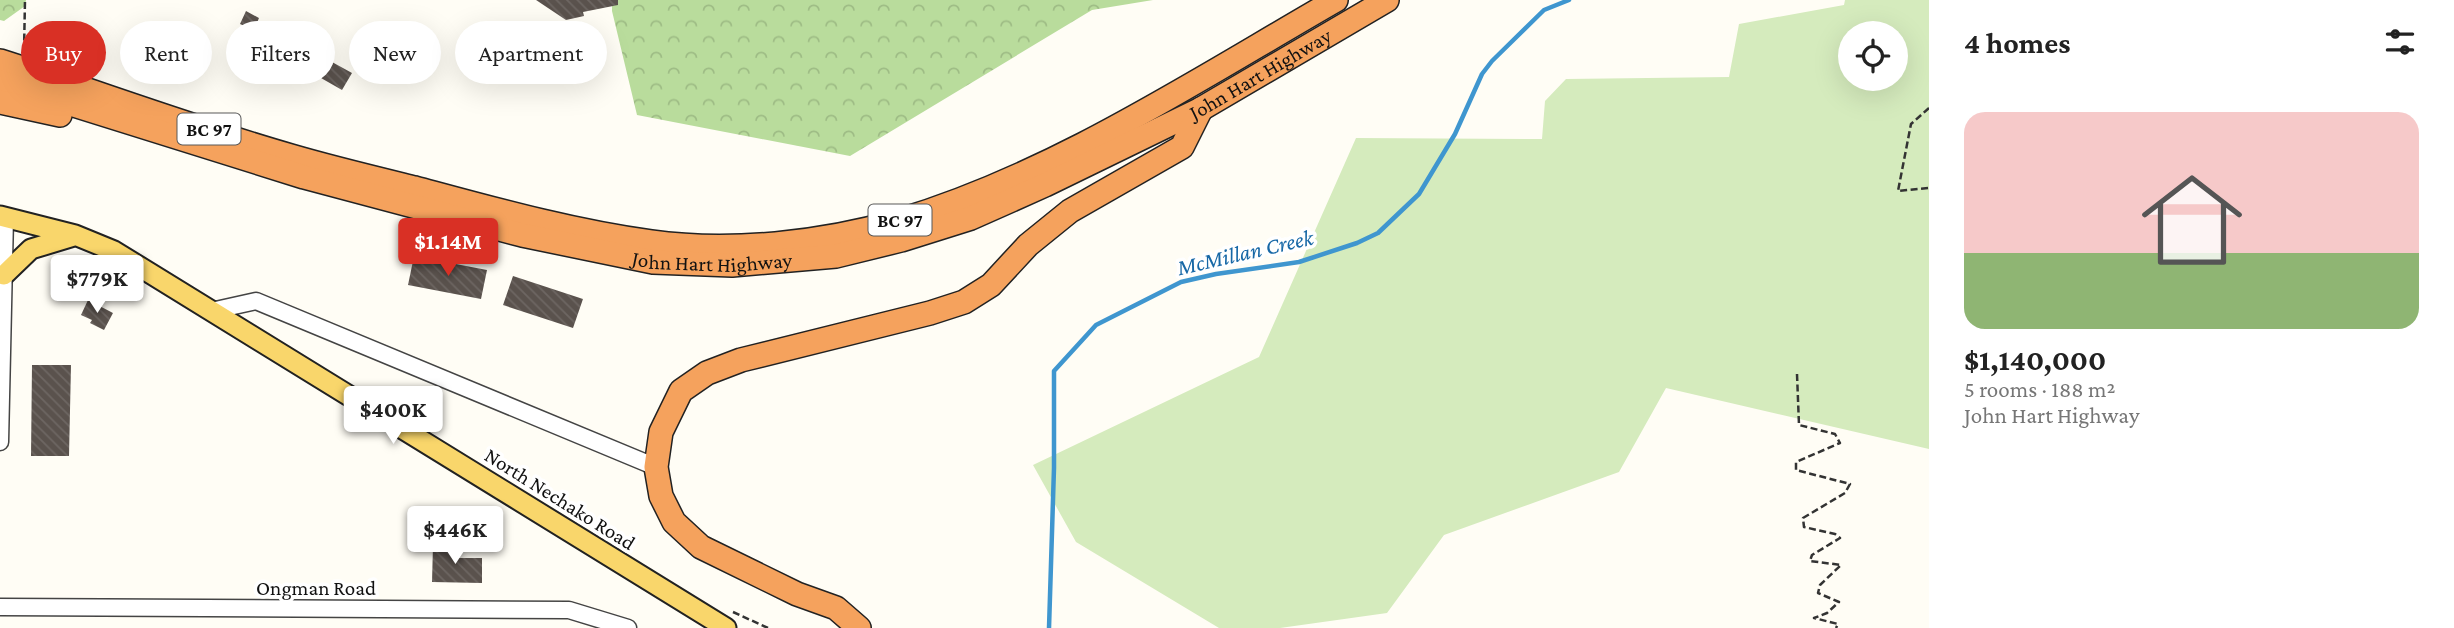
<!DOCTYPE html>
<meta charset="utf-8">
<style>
:root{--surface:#fff;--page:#f6f6f6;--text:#222;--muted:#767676;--line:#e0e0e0;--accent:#d93025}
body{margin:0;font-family:"Crimson Pro",serif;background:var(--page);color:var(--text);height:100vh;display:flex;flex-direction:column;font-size:26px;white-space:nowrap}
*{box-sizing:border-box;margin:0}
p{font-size:23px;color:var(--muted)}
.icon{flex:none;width:38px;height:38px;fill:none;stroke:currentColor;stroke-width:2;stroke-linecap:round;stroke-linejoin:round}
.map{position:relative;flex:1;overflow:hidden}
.side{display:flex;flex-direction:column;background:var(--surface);width:525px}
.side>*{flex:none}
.hud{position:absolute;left:21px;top:21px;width:665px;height:63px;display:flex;gap:14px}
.buttons{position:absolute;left:1838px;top:21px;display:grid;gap:14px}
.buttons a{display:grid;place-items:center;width:70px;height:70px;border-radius:50%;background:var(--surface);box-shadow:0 7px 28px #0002;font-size:35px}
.price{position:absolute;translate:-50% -60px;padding:0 16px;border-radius:7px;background:#fff;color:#222;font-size:23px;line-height:46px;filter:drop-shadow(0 2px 4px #0008)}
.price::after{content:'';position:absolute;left:50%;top:42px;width:21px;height:16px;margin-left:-10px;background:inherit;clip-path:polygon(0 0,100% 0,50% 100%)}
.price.on{background:var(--accent);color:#fff}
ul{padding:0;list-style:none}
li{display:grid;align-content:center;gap:14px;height:371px;padding:0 35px}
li+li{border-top:2px solid var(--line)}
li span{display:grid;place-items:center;height:217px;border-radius:21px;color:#555}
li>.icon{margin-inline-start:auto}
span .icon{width:126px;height:126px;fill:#fffc;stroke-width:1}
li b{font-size:30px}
h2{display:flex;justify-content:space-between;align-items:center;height:84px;padding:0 35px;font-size:30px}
.chip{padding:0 24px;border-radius:32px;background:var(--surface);box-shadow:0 7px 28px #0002;font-size:24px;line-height:63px}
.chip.on{background:var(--accent);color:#fff}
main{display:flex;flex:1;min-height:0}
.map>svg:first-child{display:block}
.forest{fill:url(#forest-crowns)}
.park{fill:#d5ebbd;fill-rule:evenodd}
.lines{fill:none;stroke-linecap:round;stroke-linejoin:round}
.stream{stroke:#3f96cf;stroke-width:4.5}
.building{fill:url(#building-back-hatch)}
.minor-casing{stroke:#444;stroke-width:19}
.major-casing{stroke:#222;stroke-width:23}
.highway-casing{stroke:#222;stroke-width:26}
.path{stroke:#333;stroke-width:2.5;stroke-dasharray:7 3.5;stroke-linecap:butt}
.minor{stroke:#fff;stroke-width:16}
.major{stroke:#f9d66b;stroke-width:19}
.highway{stroke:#f5a25d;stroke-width:23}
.labels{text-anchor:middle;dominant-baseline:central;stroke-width:7;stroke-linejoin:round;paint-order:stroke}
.shield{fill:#fff;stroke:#585858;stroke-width:2}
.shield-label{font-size:19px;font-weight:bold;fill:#111}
.street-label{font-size:21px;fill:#111;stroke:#fff}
.water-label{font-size:23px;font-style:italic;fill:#1768a6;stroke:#fff}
</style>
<main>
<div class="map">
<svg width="1929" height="628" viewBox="0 0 1929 628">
<defs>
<pattern id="forest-crowns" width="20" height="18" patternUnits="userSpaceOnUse" patternTransform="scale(1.75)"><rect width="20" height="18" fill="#b9dc9c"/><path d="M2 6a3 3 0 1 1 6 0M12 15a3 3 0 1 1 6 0" fill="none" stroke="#9ebc85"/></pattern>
<pattern id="building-back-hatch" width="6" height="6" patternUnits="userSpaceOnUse" patternTransform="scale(1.75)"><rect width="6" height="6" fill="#5a524d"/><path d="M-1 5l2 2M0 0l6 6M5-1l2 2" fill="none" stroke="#6d6662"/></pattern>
</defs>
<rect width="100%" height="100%" fill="#fffdf5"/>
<path class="forest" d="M 0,0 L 26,0 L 25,6 L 4,21 L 0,20 Z
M 612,0 L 1153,0 L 1092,10 L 850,156 L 637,115 L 612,11 Z"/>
<path class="park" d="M 1845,0 L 1929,0 L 1929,449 L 1666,388 L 1619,472 L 1444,535 L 1387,613 L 1280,628 L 1219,628 L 1076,542 L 1033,465 L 1259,357 L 1356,138 L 1542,139 L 1545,101 L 1566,79 L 1729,77 L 1739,24 L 1844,5 ZM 1895,33 L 1895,79 L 1850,79 L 1850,33 Z"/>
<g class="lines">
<path class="stream" d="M 1049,628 L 1054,468 L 1054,371 L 1096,325 L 1181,282 L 1216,274 L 1299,262 L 1357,243 L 1378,233 L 1419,194 L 1455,134 L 1482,74 L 1492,61 L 1544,10 L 1569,0"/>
</g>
<path class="building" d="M 536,0 L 618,0 L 618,5 L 583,12 L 584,16 L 566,20 Z
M 246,11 L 259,18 L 254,30 L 240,24 Z
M 289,28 L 303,35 L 294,51 L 281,44 Z
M 312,51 L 352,73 L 342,90 L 314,74 L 312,77 L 301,71 Z
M 414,256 L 487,270 L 481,299 L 408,285 Z
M 513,276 L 583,299 L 573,328 L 503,305 Z
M 88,300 L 113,313 L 104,330 L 90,323 L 92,320 L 81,315 Z
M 32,365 L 71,365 L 69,456 L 31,456 Z
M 433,545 L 458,545 L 458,558 L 482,558 L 482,583 L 432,582 Z"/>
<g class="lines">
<g class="minor-casing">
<path id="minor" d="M 211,311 L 256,301 L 656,467
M 0,442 L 5,217
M 0,607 L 569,610 L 628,628"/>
</g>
<g class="major-casing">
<path id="major" d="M 0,216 L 75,235 L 114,251 L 726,628
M 4,275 L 31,249 L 74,236"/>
</g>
<g class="highway-casing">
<g id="highway">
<path d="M 0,61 C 97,92 193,128 291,156 C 332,168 374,178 415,188 C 493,209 571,231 651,242 C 730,253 822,243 898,221 C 1055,174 1195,81 1336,0"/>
<path id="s1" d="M 0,82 L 304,177 L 522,235 L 653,262 L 732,265 L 836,256 L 901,240 L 971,218 L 1045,185 L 1201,109 L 1387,0"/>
<path d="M 0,102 L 60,115"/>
<path d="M 859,628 L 836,608 L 797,594 L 701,547 L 674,522 L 661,496 L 656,467 L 661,432 L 681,391 L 707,373 L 741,360 L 930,313 L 964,302 L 991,285 L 1028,245 L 1070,211 L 1182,147 L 1201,109"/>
</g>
</g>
<path class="path" d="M 24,51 L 25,0
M 1929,108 L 1911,124 L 1898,191 L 1929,188
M 1797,374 L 1799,425 L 1835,434 L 1840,443 L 1796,462 L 1796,470 L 1850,484 L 1845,493 L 1803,518 L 1804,527 L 1835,534 L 1840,538 L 1812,555 L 1810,561 L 1841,565 L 1820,585 L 1818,593 L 1839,602 L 1827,613 L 1814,618 L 1838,624 L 1836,628
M 733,612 L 768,628"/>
<use href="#minor" class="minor"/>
<use href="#major" class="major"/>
<use href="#highway" class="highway"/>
</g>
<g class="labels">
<g class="shield">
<rect x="177.5" y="113.5" width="63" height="31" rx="5"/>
<rect x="868.5" y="204.5" width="63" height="31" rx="5"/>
</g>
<g class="shield-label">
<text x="209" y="129">BC 97</text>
<text x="900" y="220">BC 97</text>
</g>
<g class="street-label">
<text stroke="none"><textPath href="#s1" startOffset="1325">John Hart Highway</textPath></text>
<text stroke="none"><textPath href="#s1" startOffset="737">John Hart Highway</textPath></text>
<text transform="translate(560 499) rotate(32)">North Nechako Road</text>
<text x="316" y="588">Ongman Road</text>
</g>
<g class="water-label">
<text transform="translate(1245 252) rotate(-13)">McMillan Creek</text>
</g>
</g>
</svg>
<div class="buttons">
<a><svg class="icon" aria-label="locate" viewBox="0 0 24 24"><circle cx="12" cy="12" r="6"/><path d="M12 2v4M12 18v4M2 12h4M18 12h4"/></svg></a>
</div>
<b class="price on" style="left:448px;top:278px">$1.14M</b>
<b class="price" style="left:97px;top:315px">$779K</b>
<b class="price" style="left:393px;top:446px">$400K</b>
<b class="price" style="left:455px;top:566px">$446K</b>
<div class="hud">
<a class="chip on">Buy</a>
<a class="chip">Rent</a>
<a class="chip">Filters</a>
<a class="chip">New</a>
<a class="chip">Apartment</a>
</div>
</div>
<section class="side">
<h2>4 homes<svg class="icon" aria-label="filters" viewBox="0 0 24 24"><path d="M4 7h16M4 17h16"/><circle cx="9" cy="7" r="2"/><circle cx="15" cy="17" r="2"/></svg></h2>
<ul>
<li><span style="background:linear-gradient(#f6c9c9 65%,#8fb573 0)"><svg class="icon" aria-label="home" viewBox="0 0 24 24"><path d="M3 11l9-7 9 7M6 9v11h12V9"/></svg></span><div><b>$1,140,000</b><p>5 rooms · 188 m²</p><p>John Hart Highway</p></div></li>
</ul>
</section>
</main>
